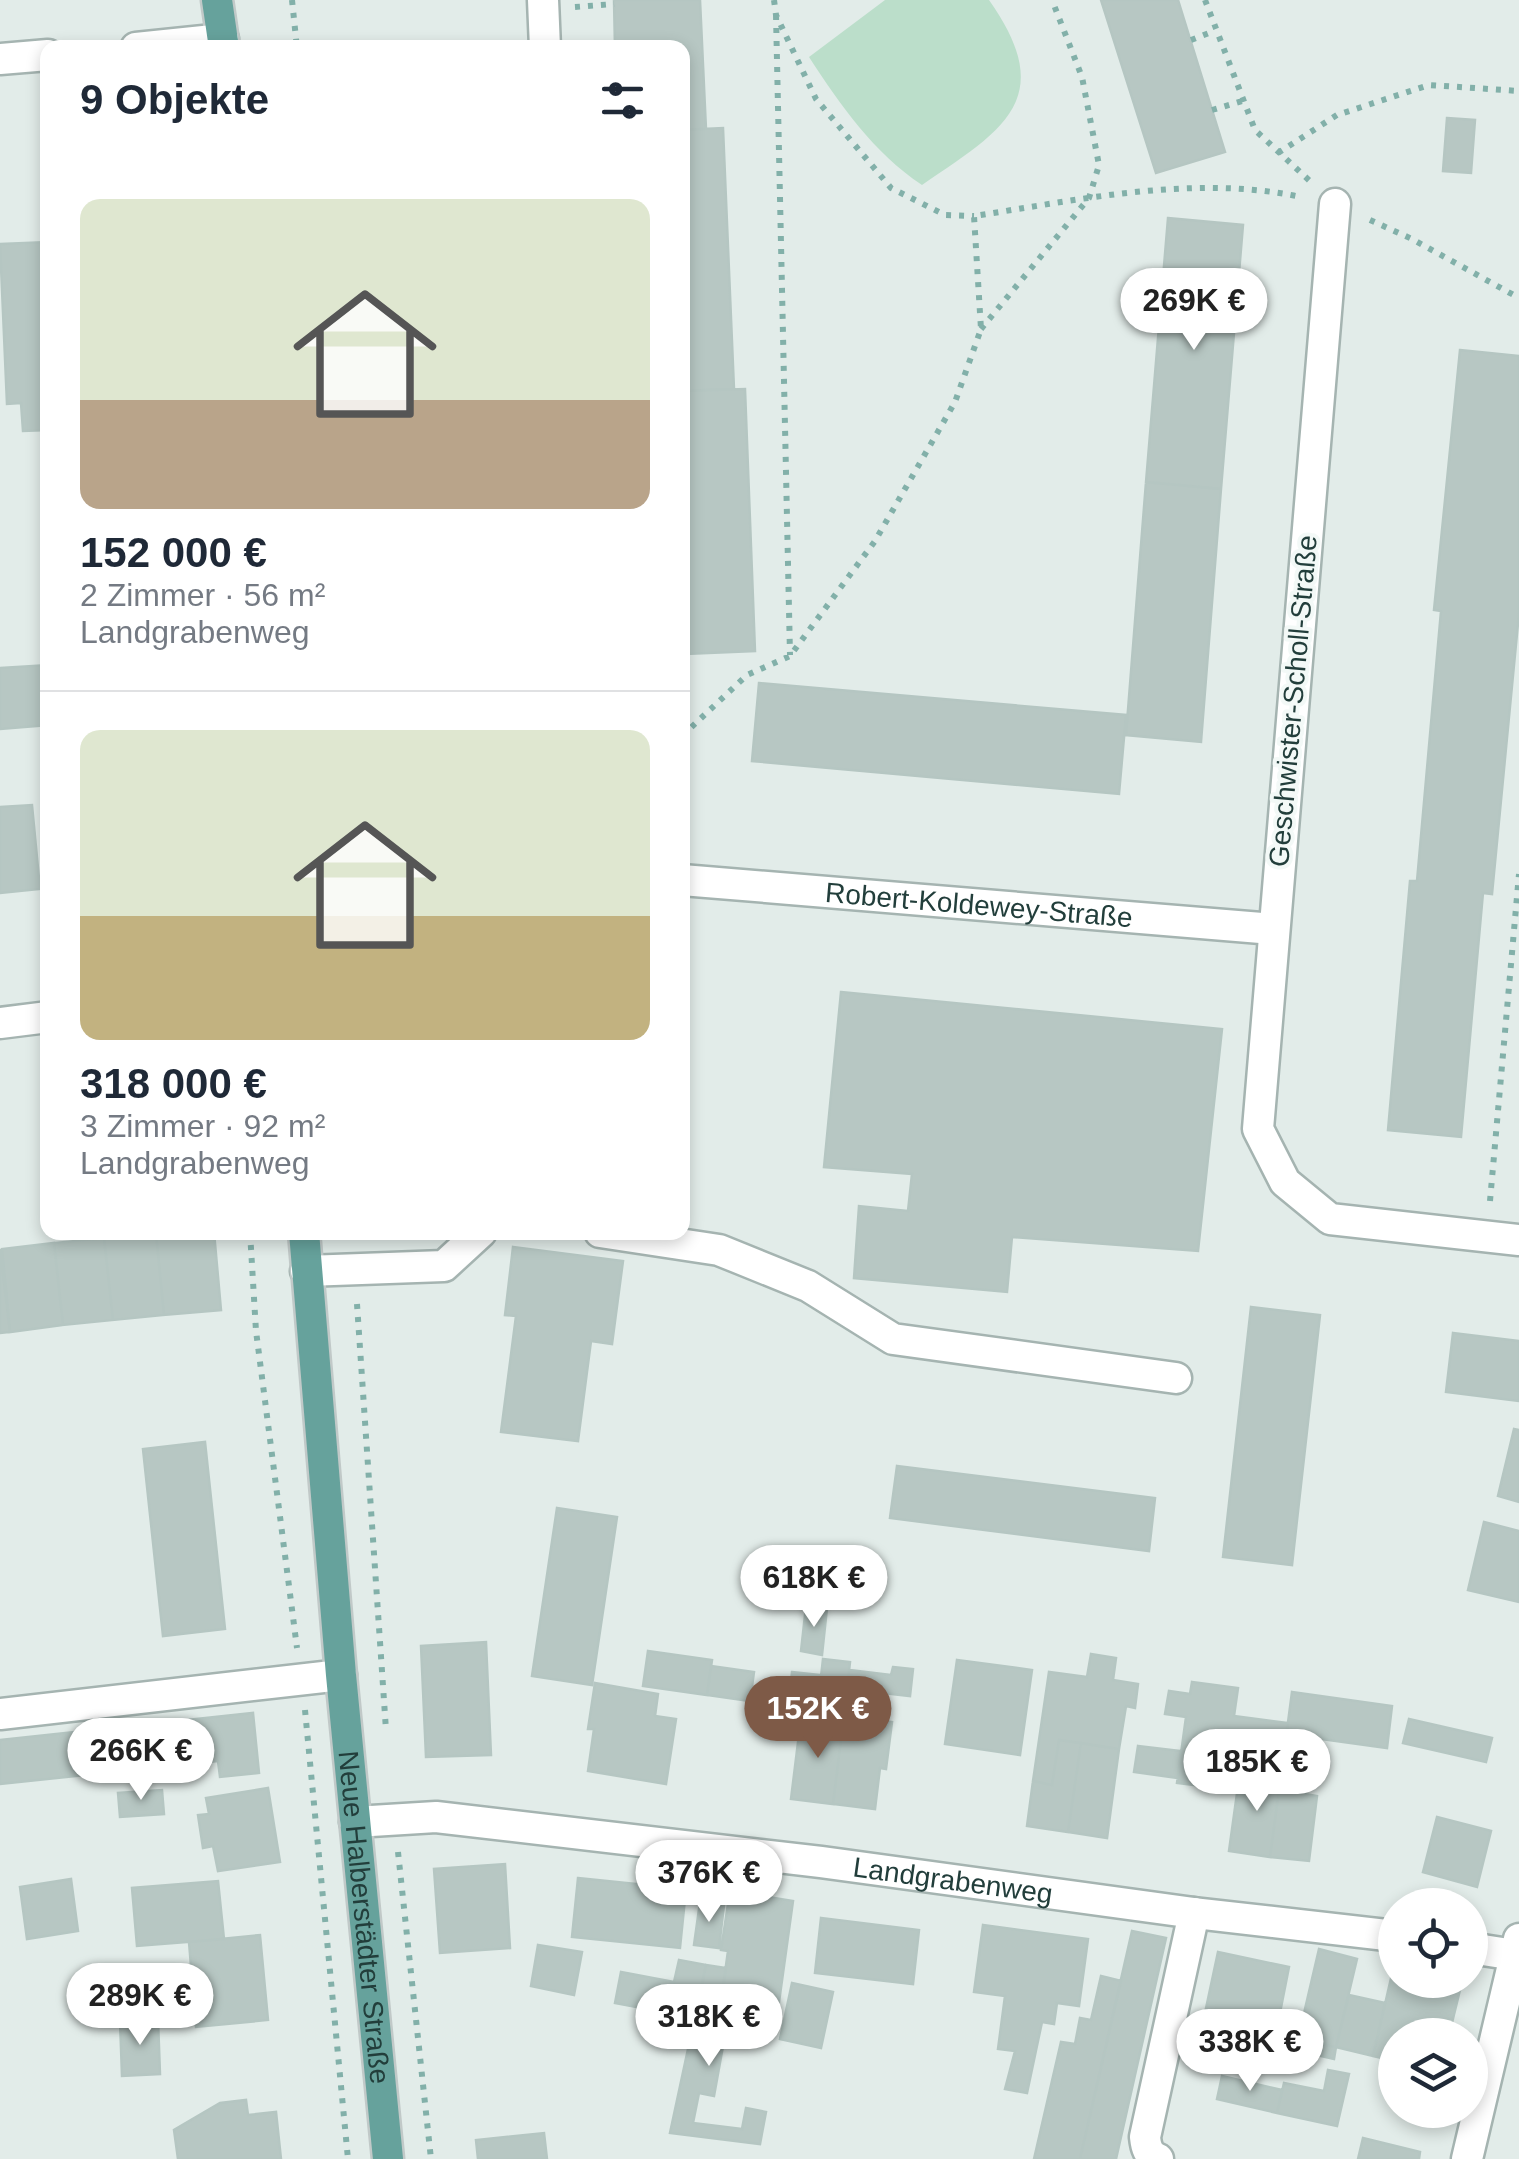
<!DOCTYPE html>
<html lang="de">
<meta charset="utf-8">
<style>
:root{--surface:#fff;--page:#f6f6f7;--text:#1f2937;--muted:#747a83;--line:#e0e1e3;--accent:#7e5a47}
body{margin:0;font-family:Helvetica,sans-serif;background:var(--page);color:var(--text);height:100vh;display:flex;flex-direction:column;font-size:38px;white-space:nowrap}
*{box-sizing:border-box;margin:0}
p{font-size:32px;color:var(--muted)}
.icon{flex:none;width:55px;height:55px;fill:none;stroke:currentColor;stroke-width:2;stroke-linecap:round;stroke-linejoin:round}
.map{position:relative;flex:1;overflow:hidden}
.details{position:absolute;left:40px;top:40px;width:650px;height:1200px;display:flex;flex-direction:column;background:var(--surface);border-radius:20px;box-shadow:0 5px 15px #0003}
.details>*{flex:none}
.controls{position:absolute;left:1378px;top:1888px;display:grid;gap:20px}
.controls a{display:grid;place-items:center;width:110px;height:110px;border-radius:50%;background:var(--surface);box-shadow:0 5px 15px #0003;font-size:50px}
.price{position:absolute;translate:-50% -85px;padding:0 22px;border-radius:35px;background:#fff;color:#222;font-size:32px;line-height:65px;filter:drop-shadow(0 2px 5px #0008)}
.price::after{content:'';position:absolute;left:50%;top:60px;width:30px;height:22px;margin-left:-15px;background:inherit;clip-path:polygon(0 0,100% 0,50% 100%)}
.price.active{background:var(--accent);color:#fff}
ul{padding:0;list-style:none}
li{display:grid;align-content:center;gap:20px;height:530px;padding:0 40px}
li+li{border-top:2px solid var(--line)}
li span{display:grid;place-items:center;height:310px;border-radius:20px;color:#555}
li>.icon{margin-inline-start:auto}
span .icon{width:180px;height:180px;fill:#fffc;stroke-width:1}
li b{font-size:42px}
h2{display:flex;justify-content:space-between;align-items:center;height:120px;padding:0 40px;font-size:42px}
.map>svg:first-child{display:block}
.green{fill:#bbdeca}
.building{fill:#b7c7c3;stroke:#b5c6c2;stroke-width:2.5}
.lines{fill:none;stroke-linecap:round;stroke-linejoin:round}
.minor-casing{stroke:#a5b4b1;stroke-width:35}
.major-casing{stroke:#c1c9c8;stroke-width:35}
.path{stroke:#82b0a9;stroke-width:6;stroke-dasharray:5 8;stroke-linecap:butt}
.minor{stroke:#fff;stroke-width:30}
.major{stroke:#66a29c;stroke-width:30}
.labels{text-anchor:middle;dominant-baseline:central;stroke-width:8;stroke-linejoin:round;paint-order:stroke}
.street-label{font-size:28px;fill:#223e3b;stroke:#f3f9f7}
</style>
<div class="map">
<svg width="1519" height="2159" viewBox="0 0 1519 2159">
<rect width="100%" height="100%" fill="#e2ece9"/>
<path class="green" d="M 885,0 L 989,0 C 1059,99 1003,130 922,185 C 873,152 841,106 809,57 Z"/>
<path class="building" d="M 614,0 L 700,0 L 706,129 L 682,130 L 682,48 L 615,48 Z
M 1101,0 L 1178,0 L 1225,152 L 1156,173 Z
M 1447,118 L 1475,120 L 1471,173 L 1443,171 Z
M 723,128 L 734,389 L 682,391 L 682,130 Z
M 1168,218 L 1243,225 L 1221,489 L 1146,482 Z
M 48,242 L 48,430 L 23,431 L 21,403 L 7,404 L 0,244 Z
M 1460,350 L 1519,356 L 1519,613 L 1492,894 L 1483,893 L 1461,1137 L 1388,1130 L 1410,881 L 1417,881 L 1441,611 L 1434,610 Z
M 745,389 L 755,651 L 686,654 L 682,391 Z
M 1146,482 L 1221,489 L 1201,742 L 1126,735 Z
M 48,665 L 48,725 L 0,729 L 0,668 Z
M 759,683 L 1126,715 L 1119,794 L 752,761 Z
M 32,805 L 40,889 L 0,893 L 0,807 Z
M 841,992 L 1222,1029 L 1198,1251 L 1012,1237 L 1007,1292 L 854,1278 L 859,1206 L 908,1211 L 912,1174 L 824,1167 Z
M 214,1232 L 221,1310 L 164,1315 L 156,1233 Z
M 156,1233 L 164,1315 L 113,1320 L 104,1238 Z
M 104,1238 L 113,1320 L 63,1325 L 54,1243 Z
M 54,1243 L 63,1325 L 10,1332 L 2,1249 Z
M 513,1247 L 623,1261 L 612,1344 L 591,1341 L 578,1441 L 501,1432 L 516,1316 L 505,1315 Z
M 0,1249 L 10,1332 L 0,1333 Z
M 1251,1307 L 1320,1315 L 1292,1565 L 1223,1557 Z
M 1453,1333 L 1519,1341 L 1519,1401 L 1446,1392 Z
M 1514,1429 L 1519,1430 L 1519,1502 L 1498,1496 Z
M 205,1442 L 225,1629 L 163,1636 L 143,1449 Z
M 897,1466 L 1155,1498 L 1149,1551 L 890,1518 Z
M 557,1508 L 617,1517 L 592,1685 L 532,1676 Z
M 1484,1522 L 1519,1531 L 1519,1602 L 1468,1590 Z
M 806,1606 L 827,1608 L 822,1655 L 801,1651 Z
M 486,1642 L 491,1755 L 426,1757 L 421,1646 Z
M 648,1651 L 712,1660 L 707,1695 L 643,1686 Z
M 1091,1654 L 1116,1658 L 1113,1680 L 1138,1684 L 1135,1708 L 1126,1706 L 1119,1749 L 1059,1740 L 1052,1785 L 1033,1781 L 1049,1672 L 1087,1677 Z
M 823,1659 L 850,1662 L 844,1716 L 817,1713 Z
M 957,1660 L 1032,1670 L 1020,1755 L 945,1744 Z
M 711,1666 L 754,1672 L 750,1701 L 707,1695 Z
M 893,1667 L 913,1669 L 910,1696 L 847,1689 L 849,1670 L 891,1675 Z
M 792,1672 L 821,1675 L 817,1713 L 788,1709 Z
M 1192,1682 L 1238,1688 L 1234,1716 L 1288,1723 L 1282,1768 L 1259,1764 L 1260,1758 L 1216,1752 L 1211,1787 L 1177,1783 L 1186,1717 L 1165,1714 L 1169,1691 L 1190,1694 Z
M 595,1683 L 658,1694 L 655,1716 L 676,1719 L 666,1784 L 588,1771 L 594,1729 L 588,1729 Z
M 1292,1692 L 1392,1706 L 1387,1748 L 1307,1737 L 1303,1770 L 1282,1768 Z
M 253,1713 L 259,1773 L 220,1777 L 218,1761 L 0,1784 L 0,1740 Z
M 817,1713 L 844,1716 L 833,1804 L 791,1799 L 799,1734 L 814,1735 Z
M 844,1716 L 892,1722 L 886,1769 L 880,1768 L 875,1809 L 833,1804 Z
M 1409,1719 L 1492,1738 L 1486,1762 L 1403,1743 Z
M 1059,1740 L 1081,1743 L 1068,1832 L 1027,1826 L 1033,1781 L 1052,1785 Z
M 1081,1743 L 1119,1749 L 1107,1838 L 1068,1832 Z
M 1138,1746 L 1181,1751 L 1178,1778 L 1134,1772 Z
M 1259,1764 L 1282,1768 L 1270,1857 L 1229,1851 L 1238,1786 L 1256,1788 Z
M 1282,1768 L 1303,1770 L 1299,1793 L 1317,1796 L 1309,1861 L 1270,1857 Z
M 268,1788 L 280,1862 L 218,1871 L 213,1846 L 203,1848 L 198,1815 L 209,1814 L 206,1798 Z
M 162,1790 L 164,1814 L 120,1817 L 118,1793 Z
M 1437,1817 L 1491,1831 L 1477,1887 L 1423,1872 Z
M 505,1864 L 510,1948 L 440,1953 L 434,1869 Z
M 578,1878 L 686,1889 L 680,1948 L 572,1937 Z
M 71,1879 L 78,1931 L 27,1939 L 20,1887 Z
M 218,1881 L 224,1939 L 137,1946 L 132,1888 Z
M 730,1891 L 793,1901 L 775,2031 L 718,2023 L 728,1951 L 721,1950 Z
M 700,1902 L 724,1905 L 719,1948 L 694,1945 Z
M 821,1918 L 919,1930 L 913,1984 L 815,1973 Z
M 983,1925 L 1088,1939 L 1079,2006 L 1057,2003 L 1054,2024 L 1042,2022 L 1027,2093 L 1005,2089 L 1015,2051 L 998,2049 L 1005,1996 L 974,1992 Z
M 1132,1931 L 1166,1938 L 1116,2159 L 1080,2159 Z
M 260,1935 L 268,2020 L 196,2027 L 189,1942 Z
M 538,1945 L 582,1952 L 574,1995 L 531,1986 Z
M 1319,1949 L 1357,1959 L 1336,2047 L 1298,2039 Z
M 1218,1952 L 1289,1967 L 1277,2028 L 1205,2013 Z
M 679,1960 L 706,1965 L 692,2038 L 670,2034 L 674,2014 L 615,2003 L 621,1972 L 674,1982 Z
M 706,1965 L 726,1968 L 718,2023 L 727,2024 L 714,2096 L 699,2093 L 693,2123 L 742,2129 L 746,2108 L 766,2112 L 760,2144 L 670,2133 Z
M 1392,1974 L 1395,1980 L 1418,1980 L 1460,1990 L 1449,2035 L 1395,2035 L 1395,2061 L 1373,2056 Z
M 1101,1976 L 1121,1981 L 1080,2159 L 1034,2159 L 1061,2042 L 1075,2044 L 1080,2018 L 1091,2020 Z
M 792,1983 L 833,1992 L 821,2048 L 780,2039 Z
M 1349,1995 L 1385,2003 L 1373,2056 L 1336,2047 Z
M 158,2019 L 160,2074 L 122,2076 L 120,2021 Z
M 1298,2039 L 1336,2047 L 1334,2059 L 1295,2050 Z
M 1328,2070 L 1349,2074 L 1337,2126 L 1277,2113 L 1284,2083 L 1324,2091 Z
M 1222,2076 L 1282,2090 L 1277,2113 L 1217,2099 Z
M 246,2100 L 248,2115 L 276,2112 L 281,2159 L 178,2159 L 174,2130 L 220,2103 Z
M 544,2133 L 547,2159 L 478,2159 L 476,2140 Z
M 1363,2138 L 1420,2152 L 1419,2159 L 1358,2159 Z"/>
<g class="lines">
<g class="minor-casing">
<g id="minor">
<path d="M 543,0 L 545,48"/>
<path d="M 136,48 L 223,39"/>
<path d="M 0,59 L 48,55"/>
<path d="M 1335,204 L 1258,1129 L 1285,1182 L 1330,1219 L 1519,1240"/>
<path id="s1" d="M 682,880 L 1273,929"/>
<path d="M 0,1023 L 48,1017"/>
<path d="M 600,1232 L 719,1250 L 808,1286 L 893,1339 L 1176,1378"/>
<path d="M 306,1271 L 444,1266 L 481,1232"/>
<path d="M 0,1714 L 341,1675"/>
<path id="s2" d="M 355,1822 L 436,1817 L 821,1862 L 1194,1913 L 1395,1936"/>
<path d="M 1470,1948 L 1515,1955"/>
<path d="M 1158,2159 C 1148,2155 1146,2147 1145,2137 L 1194,1913"/>
<path d="M 1467,2159 L 1519,1939"/>
</g>
</g>
<g class="major-casing">
<g id="major">
<path d="M 217,0 L 224,48"/>
<path id="s3" d="M 304,1232 L 341,1675 L 388,2159"/>
</g>
</g>
<path class="path" d="M 292,0 L 297,48
M 774,0 L 776,15 L 816,99 L 891,188 L 945,215 L 974,216
M 1205,0 L 1255,130 L 1312,183
M 575,7 L 614,4
M 776,15 L 790,655
M 1191,40 L 1214,31
M 1212,110 L 1242,101
M 1278,153 L 1337,115 L 1429,85 L 1519,91
M 1370,220 L 1412,239 L 1519,298
M 981,329 L 1089,198 L 1099,165 L 1082,77 L 1052,0
M 682,591 L 683,591
M 682,736 L 747,675 L 790,656 L 875,541 L 955,402 L 981,329 L 974,216 C 1079,200 1195,174 1301,197
M 1490,1201 L 1519,874
M 250,1232 L 256,1331 L 297,1648
M 357,1304 L 386,1730
M 305,1710 L 348,2159
M 398,1852 L 431,2159"/>
<use href="#minor" class="minor"/>
<use href="#major" class="major"/>
</g>
<g class="labels">
<g class="street-label">
<text transform="translate(1293 701) rotate(-85)">Geschwister-Scholl-Straße</text>
<text stroke="none"><textPath href="#s1" startOffset="298">Robert-Koldewey-Straße</textPath></text>
<text stroke="none"><textPath href="#s2" startOffset="602">Landgrabenweg</textPath></text>
<text stroke="none"><textPath href="#s3" startOffset="688">Neue Halberstädter Straße</textPath></text>
</g>
</g>
</svg>
<div class="controls">
<a><svg class="icon" aria-label="locate" viewBox="0 0 24 24"><circle cx="12" cy="12" r="6"/><path d="M12 2v4M12 18v4M2 12h4M18 12h4"/></svg></a>
<a><svg class="icon" aria-label="layers" viewBox="0 0 24 24"><path d="M12 4l9 5-9 5-9-5zM3 14l9 5 9-5"/></svg></a>
</div>
<b class="price" style="left:1194px;top:353px">269K €</b>
<b class="price" style="left:814px;top:1630px">618K €</b>
<b class="price active" style="left:818px;top:1761px">152K €</b>
<b class="price" style="left:141px;top:1803px">266K €</b>
<b class="price" style="left:1257px;top:1814px">185K €</b>
<b class="price" style="left:709px;top:1925px">376K €</b>
<b class="price" style="left:140px;top:2048px">289K €</b>
<b class="price" style="left:709px;top:2069px">318K €</b>
<b class="price" style="left:1250px;top:2094px">338K €</b>
<section class="details">
<h2>9 Objekte<svg class="icon" aria-label="filters" viewBox="0 0 24 24"><path d="M4 7h16M4 17h16"/><circle cx="9" cy="7" r="2"/><circle cx="15" cy="17" r="2"/></svg></h2>
<ul>
<li><span style="background:linear-gradient(#dfe7d0 65%,#b9a48a 0)"><svg class="icon" aria-label="home" viewBox="0 0 24 24"><path d="M3 11l9-7 9 7M6 9v11h12V9"/></svg></span><div><b>152 000 €</b><p>2 Zimmer · 56 m²</p><p>Landgrabenweg</p></div></li>
<li><span style="background:linear-gradient(#dfe7d0 60%,#c2b280 0)"><svg class="icon" aria-label="home" viewBox="0 0 24 24"><path d="M3 11l9-7 9 7M6 9v11h12V9"/></svg></span><div><b>318 000 €</b><p>3 Zimmer · 92 m²</p><p>Landgrabenweg</p></div></li>
</ul>
</section>
</div>
